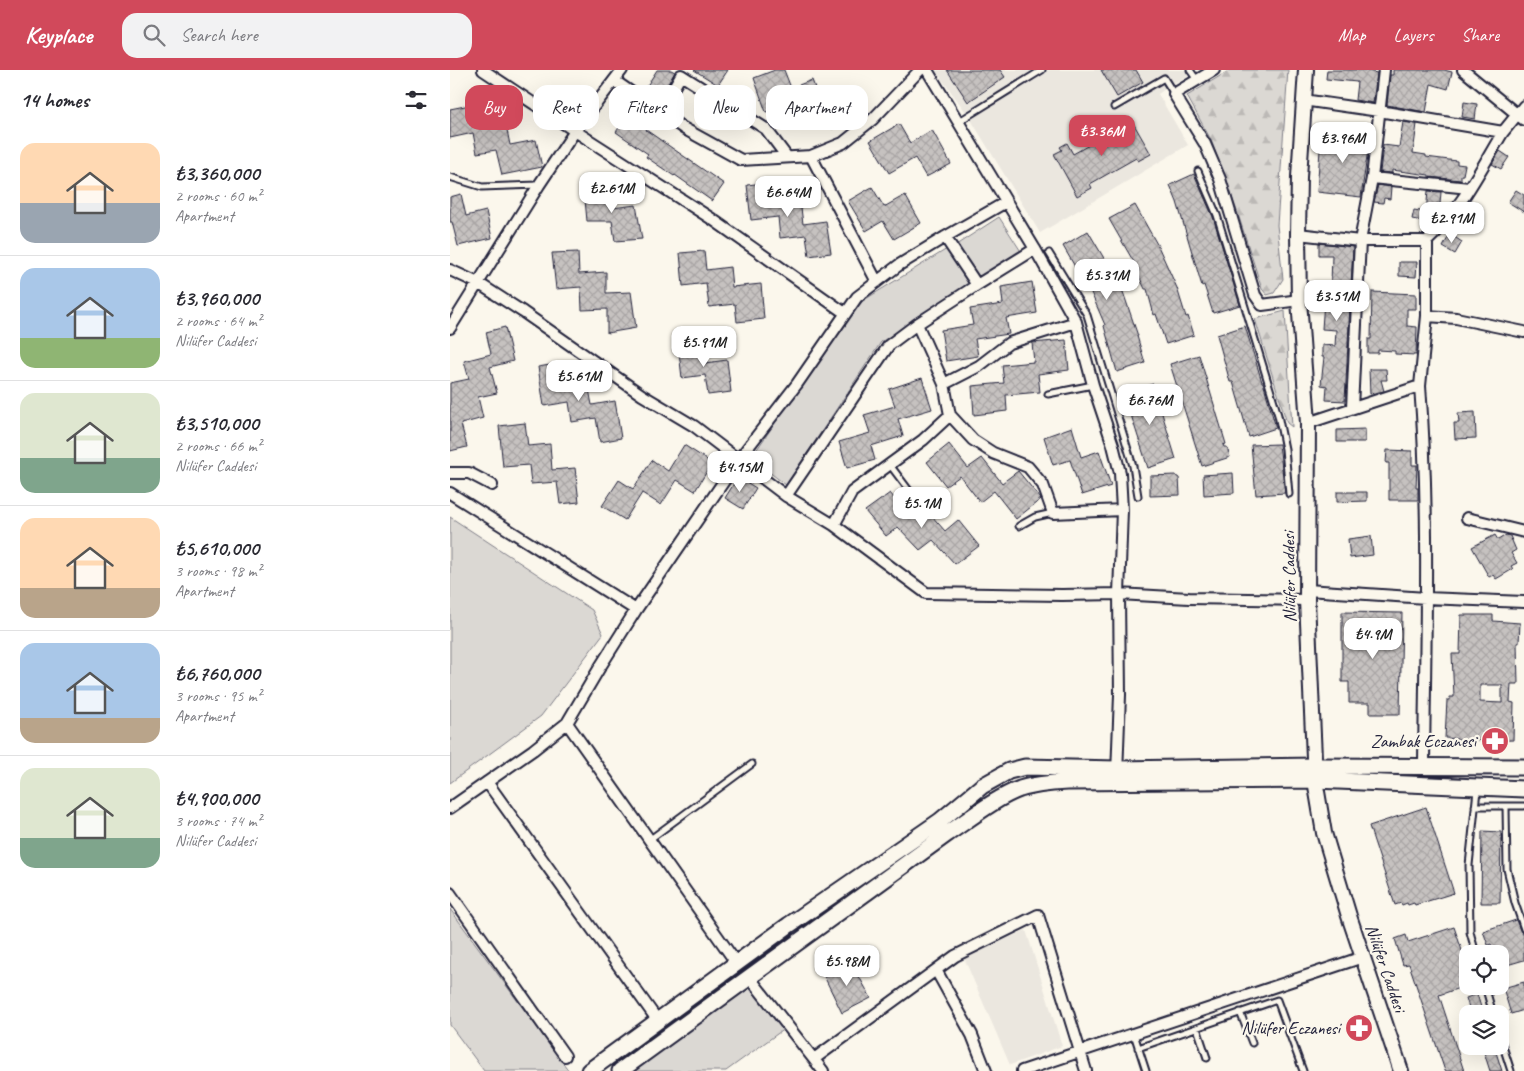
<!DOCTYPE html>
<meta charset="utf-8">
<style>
:root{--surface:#fff;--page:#f2f2f3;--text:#2b2b33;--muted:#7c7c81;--line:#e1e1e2;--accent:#d1495b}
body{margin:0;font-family:Caveat,sans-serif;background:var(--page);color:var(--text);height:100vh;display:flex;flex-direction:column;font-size:19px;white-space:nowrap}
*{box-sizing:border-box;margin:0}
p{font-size:16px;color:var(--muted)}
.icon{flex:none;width:28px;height:28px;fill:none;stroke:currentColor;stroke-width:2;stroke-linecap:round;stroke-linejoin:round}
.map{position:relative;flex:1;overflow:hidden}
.side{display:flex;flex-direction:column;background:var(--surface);width:450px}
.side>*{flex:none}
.hud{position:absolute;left:15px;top:15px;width:475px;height:45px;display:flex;gap:10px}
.tools{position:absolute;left:1009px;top:875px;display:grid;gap:10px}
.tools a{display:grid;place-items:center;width:50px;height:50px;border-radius:10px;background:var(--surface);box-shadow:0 5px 20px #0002;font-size:25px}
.price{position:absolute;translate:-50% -42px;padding:0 11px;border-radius:10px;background:#fff;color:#222;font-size:16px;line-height:32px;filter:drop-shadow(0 1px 2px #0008)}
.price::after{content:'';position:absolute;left:50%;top:30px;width:15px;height:11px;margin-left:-8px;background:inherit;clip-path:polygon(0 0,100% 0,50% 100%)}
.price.on{background:var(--accent);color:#fff}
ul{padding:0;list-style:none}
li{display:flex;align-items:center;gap:15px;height:125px;padding:0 20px}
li+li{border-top:1px solid var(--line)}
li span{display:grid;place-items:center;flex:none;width:140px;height:100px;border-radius:15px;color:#555}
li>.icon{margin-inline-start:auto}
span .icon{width:60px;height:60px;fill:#fffc;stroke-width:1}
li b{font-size:21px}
h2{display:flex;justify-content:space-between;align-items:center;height:60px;padding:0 20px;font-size:21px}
.chip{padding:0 18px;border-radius:15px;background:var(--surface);box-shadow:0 5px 20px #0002;font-size:18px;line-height:45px}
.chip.on{background:var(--accent);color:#fff}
header{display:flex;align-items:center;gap:30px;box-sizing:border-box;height:70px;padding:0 25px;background:var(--accent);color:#fff}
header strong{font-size:24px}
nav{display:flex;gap:28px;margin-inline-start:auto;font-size:18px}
.search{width:350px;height:45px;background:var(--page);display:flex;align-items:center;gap:12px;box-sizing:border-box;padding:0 18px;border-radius:15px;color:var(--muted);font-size:19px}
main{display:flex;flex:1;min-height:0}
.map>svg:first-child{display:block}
.built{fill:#ebe7df}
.forest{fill:url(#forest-firs);stroke:#7e7d87}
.green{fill:#dbd8d3;stroke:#7e7d87}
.building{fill:url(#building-cross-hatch);stroke:#22223b;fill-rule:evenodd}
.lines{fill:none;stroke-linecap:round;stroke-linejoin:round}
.lane-casing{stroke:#22223b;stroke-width:9}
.street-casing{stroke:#22223b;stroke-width:14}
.secondary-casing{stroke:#22223b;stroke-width:18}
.primary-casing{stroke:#22223b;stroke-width:19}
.lane{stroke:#fbf7ec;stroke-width:5}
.street{stroke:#fbf7ec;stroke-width:10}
.secondary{stroke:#fbf7ec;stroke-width:14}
.primary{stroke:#fbf7ec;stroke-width:15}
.labels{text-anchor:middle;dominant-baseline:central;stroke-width:4.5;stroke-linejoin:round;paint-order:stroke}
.street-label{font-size:18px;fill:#22223b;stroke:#fbf7ec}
.poi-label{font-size:18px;fill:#22223b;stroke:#fbf7ec;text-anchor:end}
</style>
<header>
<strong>Keyplace</strong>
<div class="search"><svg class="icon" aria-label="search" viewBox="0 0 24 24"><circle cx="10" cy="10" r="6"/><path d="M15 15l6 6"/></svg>Search here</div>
<nav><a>Map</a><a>Layers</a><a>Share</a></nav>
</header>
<main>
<section class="side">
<h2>14 homes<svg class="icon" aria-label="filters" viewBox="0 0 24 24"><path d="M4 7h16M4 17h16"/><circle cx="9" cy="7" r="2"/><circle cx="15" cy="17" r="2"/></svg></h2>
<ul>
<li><span style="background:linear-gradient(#ffd9b3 60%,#9aa5b1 0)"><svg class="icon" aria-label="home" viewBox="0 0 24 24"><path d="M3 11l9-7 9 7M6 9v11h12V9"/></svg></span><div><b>₺3,360,000</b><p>2 rooms · 60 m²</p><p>Apartment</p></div></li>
<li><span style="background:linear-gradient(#a9c7e8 70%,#8fb573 0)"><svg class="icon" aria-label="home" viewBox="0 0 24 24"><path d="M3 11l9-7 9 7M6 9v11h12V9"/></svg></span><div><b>₺3,960,000</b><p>2 rooms · 64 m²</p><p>Nilüfer Caddesi</p></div></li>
<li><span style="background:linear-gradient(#dfe7d0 65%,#7fa58c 0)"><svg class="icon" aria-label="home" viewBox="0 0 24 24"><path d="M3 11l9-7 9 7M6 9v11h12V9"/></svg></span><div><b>₺3,510,000</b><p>2 rooms · 66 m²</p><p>Nilüfer Caddesi</p></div></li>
<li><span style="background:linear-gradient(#ffd9b3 70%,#b9a48a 0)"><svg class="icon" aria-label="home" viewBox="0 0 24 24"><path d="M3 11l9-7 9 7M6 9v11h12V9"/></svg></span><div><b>₺5,610,000</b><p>3 rooms · 98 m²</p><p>Apartment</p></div></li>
<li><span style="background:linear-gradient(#a9c7e8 75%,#b9a48a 0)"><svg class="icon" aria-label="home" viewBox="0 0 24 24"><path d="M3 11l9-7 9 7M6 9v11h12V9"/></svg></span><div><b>₺6,760,000</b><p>3 rooms · 95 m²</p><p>Apartment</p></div></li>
<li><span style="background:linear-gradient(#dfe7d0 70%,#7fa58c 0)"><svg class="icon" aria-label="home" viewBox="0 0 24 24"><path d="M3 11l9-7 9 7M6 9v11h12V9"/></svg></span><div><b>₺4,900,000</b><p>3 rooms · 74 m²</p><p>Nilüfer Caddesi</p></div></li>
</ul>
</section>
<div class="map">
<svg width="1074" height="1001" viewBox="0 0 1074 1001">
<defs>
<pattern id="forest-firs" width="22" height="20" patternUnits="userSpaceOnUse" patternTransform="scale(1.25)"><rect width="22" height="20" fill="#dbd8d3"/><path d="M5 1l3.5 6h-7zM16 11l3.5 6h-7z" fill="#bcb9b6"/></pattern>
<pattern id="building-cross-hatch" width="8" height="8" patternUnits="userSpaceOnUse" patternTransform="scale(1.25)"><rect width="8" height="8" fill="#c6c2c0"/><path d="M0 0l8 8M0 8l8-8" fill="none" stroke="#aaa6a6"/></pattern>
</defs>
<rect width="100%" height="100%" fill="#fbf7ec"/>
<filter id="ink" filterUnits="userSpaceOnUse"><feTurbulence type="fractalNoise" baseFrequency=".02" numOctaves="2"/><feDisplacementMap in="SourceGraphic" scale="10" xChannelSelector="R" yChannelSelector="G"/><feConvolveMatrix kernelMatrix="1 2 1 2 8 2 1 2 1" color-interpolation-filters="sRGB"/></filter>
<g filter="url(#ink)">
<path class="built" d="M 485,0 L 747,0 L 719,16 L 708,24 L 738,75 L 590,163 L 518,45 Z
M 576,860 L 612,976 L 560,995 L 514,888 Z"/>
<path class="forest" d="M 780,0 L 838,0 L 827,155 L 833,209 L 824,223 L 817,225 L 812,219 L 786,138 L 761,70 L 737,26 Z
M 835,241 L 842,357 L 837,353 L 805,249 Z"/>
<path class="green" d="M 549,147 L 572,183 L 529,210 L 506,175 Z
M 497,179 L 520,215 L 431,272 L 336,415 L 301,388 L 397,248 L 414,230 Z
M 0,447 L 142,540 L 153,564 L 91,646 L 0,713 Z
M 0,839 L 119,1001 L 34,1001 L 0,955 Z
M 300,908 L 338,956 L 276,1001 L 171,1001 Z"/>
<path class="building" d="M 207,0 L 221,0 L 225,2 L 208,31 L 193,22 Z
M 244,0 L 278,0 L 268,15 Z
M 325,0 L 334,0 L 341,18 L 362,10 L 370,31 L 394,22 L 405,50 L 382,59 L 375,41 L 349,51 L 342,33 L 316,42 L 304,8 Z
M 497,0 L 550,0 L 555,7 L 518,32 Z
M 651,0 L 686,0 L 693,12 L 667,27 Z
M 877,0 L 913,0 L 927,3 L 923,33 L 905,30 L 907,12 L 876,9 Z
M 943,0 L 994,0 L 1002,2 L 998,19 L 981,14 L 976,42 L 937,35 L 940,5 L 943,5 Z
M 1014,32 L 1027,34 L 1025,49 L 1012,47 Z
M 30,33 L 34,54 L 55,50 L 60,75 L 86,70 L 92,97 L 52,105 L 46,80 L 27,83 L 23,63 L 0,68 L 0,39 Z
M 184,36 L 203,49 L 196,60 L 274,114 L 262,131 L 225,105 L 224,106 L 196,87 L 198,84 L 166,62 Z
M 682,51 L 701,84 L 688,91 L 686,88 L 640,114 L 642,118 L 627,126 L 604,84 L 612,80 L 610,77 L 617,73 L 623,84 L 664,61 L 663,59 L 670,56 L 672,57 Z
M 953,52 L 967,54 L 963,83 L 976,85 L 976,87 L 1007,91 L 1007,94 L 1015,95 L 1013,105 L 1011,105 L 1011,110 L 979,107 L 979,105 L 942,100 L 942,103 L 930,102 L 933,75 L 949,77 Z
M 449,54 L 460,73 L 482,60 L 501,94 L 476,107 L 465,88 L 439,103 L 420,71 Z
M 875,62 L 918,65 L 917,73 L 919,73 L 911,127 L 867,122 L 870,80 L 874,80 Z
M 1050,81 L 1059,87 L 1051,99 L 1042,94 Z
M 744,104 L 763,147 L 790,235 L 763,243 L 754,215 L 752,216 L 727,132 L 720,115 Z
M 323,112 L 326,134 L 350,130 L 353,154 L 376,151 L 381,183 L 359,186 L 356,165 L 330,168 L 328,147 L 301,150 L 297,115 Z
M 160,115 L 162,138 L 186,135 L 192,169 L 165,171 L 162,151 L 137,151 L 134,119 Z
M 928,115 L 941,117 L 940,129 L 934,128 L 933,133 L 924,132 Z
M 422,117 L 434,137 L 455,125 L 471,153 L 444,169 L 433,151 L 416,161 L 398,131 Z
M 1066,120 L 1074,125 L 1074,142 L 1058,132 Z
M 978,121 L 991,122 L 990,134 L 986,134 L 983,153 L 962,149 L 964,140 L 976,142 Z
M 11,124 L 16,146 L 36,141 L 42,168 L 8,176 L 2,152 L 0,152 L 0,127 Z
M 685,135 L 708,176 L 727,218 L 736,247 L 738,246 L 744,265 L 716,274 L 706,244 L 704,245 L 697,219 L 695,219 L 687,202 L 689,201 L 659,149 Z
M 638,161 L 672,219 L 688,266 L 687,266 L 695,293 L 667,302 L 654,256 L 655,255 L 639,218 L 638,219 L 613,176 Z
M 1000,164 L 1012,172 L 1005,184 L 993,177 Z
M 869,173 L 903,177 L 895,331 L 876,330 L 877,316 L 871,315 L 874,287 L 872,287 L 872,275 L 885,276 L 886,260 L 872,259 L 874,231 L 888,232 L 889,215 L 881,214 L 882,185 L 869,185 Z
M 254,181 L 256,200 L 280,197 L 282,217 L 311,214 L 314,249 L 287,252 L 285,234 L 259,237 L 256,213 L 233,216 L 230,183 Z
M 128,182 L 129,204 L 156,202 L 156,223 L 181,222 L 186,258 L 157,263 L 157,239 L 132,240 L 131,217 L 106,219 L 102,183 Z
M 949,192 L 967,192 L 966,207 L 949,206 Z
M 582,212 L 587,243 L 556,248 L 559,264 L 525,269 L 528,286 L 496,291 L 491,260 L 523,255 L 520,239 L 553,234 L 551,217 Z
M 922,222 L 966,224 L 966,239 L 957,239 L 957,256 L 967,257 L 966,285 L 945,284 L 945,281 L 928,280 L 928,283 L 918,283 L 918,269 L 921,269 Z
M 795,256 L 812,312 L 813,312 L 826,358 L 799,367 L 783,312 L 780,312 L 767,265 Z
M 55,257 L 63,291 L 40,297 L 47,323 L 28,327 L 33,348 L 11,354 L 17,377 L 0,381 L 0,313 L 19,309 L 14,291 L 41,284 L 36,262 Z
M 616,270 L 619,300 L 588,304 L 590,322 L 556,325 L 557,341 L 524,345 L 522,316 L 554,313 L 552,295 L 584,292 L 582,273 Z
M 252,271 L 255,293 L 277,290 L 281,322 L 258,325 L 255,305 L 232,308 L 228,274 Z
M 749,285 L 776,374 L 773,375 L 774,377 L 777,377 L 780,387 L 752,396 L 720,294 Z
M 112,293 L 116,317 L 138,314 L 142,335 L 165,331 L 171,368 L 150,372 L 146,348 L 122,352 L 119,332 L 94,336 L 88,297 Z
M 919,299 L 936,299 L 937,310 L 931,310 L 934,321 L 920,324 Z
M 472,308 L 482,339 L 448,349 L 453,366 L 421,376 L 425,390 L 397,398 L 389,372 L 420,363 L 414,345 L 445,336 L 439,319 Z
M 703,314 L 726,389 L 698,398 L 674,323 Z
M 1025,342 L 1026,368 L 1005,369 L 1004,353 L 1009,353 L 1008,343 Z
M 75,353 L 78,376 L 100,374 L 102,400 L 125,398 L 129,432 L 110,434 L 107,412 L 81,414 L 79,395 L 53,397 L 49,356 Z
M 622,357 L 631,387 L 649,381 L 661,416 L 632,425 L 620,390 L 603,395 L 594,367 Z
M 915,359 L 915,372 L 887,372 L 887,360 Z
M 499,374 L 518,398 L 532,388 L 552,413 L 568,401 L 591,429 L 566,449 L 544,421 L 530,432 L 510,406 L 496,416 L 477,392 Z
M 829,374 L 835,423 L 806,425 L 801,375 Z
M 234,375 L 262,393 L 245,421 L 227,410 L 211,435 L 192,423 L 175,450 L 152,436 L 169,410 L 183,419 L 202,390 L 218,401 Z
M 937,380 L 962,381 L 962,395 L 967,395 L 966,418 L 968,418 L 968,430 L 939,430 L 939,393 L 936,393 Z
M 783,403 L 784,423 L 754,425 L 753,405 Z
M 726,405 L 727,407 L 729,407 L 730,425 L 700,426 L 700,406 Z
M 288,407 L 306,418 L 293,439 L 275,428 Z
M 887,422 L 917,422 L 917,431 L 887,432 Z
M 440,423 L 460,447 L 474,437 L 495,461 L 508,450 L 529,476 L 505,494 L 483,470 L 470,480 L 448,457 L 436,466 L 415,441 Z
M 1045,465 L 1048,470 L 1056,465 L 1060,466 L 1066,480 L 1061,483 L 1067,493 L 1061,496 L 1063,499 L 1046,509 L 1043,505 L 1039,507 L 1022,477 Z
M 921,466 L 923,485 L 900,488 L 898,469 Z
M 892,542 L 952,543 L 950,644 L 920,644 L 920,633 L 899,633 L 899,612 L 892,612 Z
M 1011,545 L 1043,545 L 1043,551 L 1070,553 L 1069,573 L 1067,573 L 1068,614 L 1061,614 L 1060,632 L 1064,633 L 1063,670 L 1034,671 L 995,668 L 997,630 L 1000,630 L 1000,627 L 1004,627 L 1002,584 L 1010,584 ZM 1030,615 L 1052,615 L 1052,633 L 1030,632 Z
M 976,737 L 1004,823 L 965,835 L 964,833 L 958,835 L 957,833 L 952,835 L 951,833 L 945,835 L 919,756 Z
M 1032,761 L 1051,762 L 1050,833 L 1031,833 Z
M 1066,850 L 1070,860 L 1074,866 L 1074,890 L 1050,897 L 1050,884 L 1044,884 L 1041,874 L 1038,875 L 1033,861 Z
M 1004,857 L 1018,898 L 1018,915 L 989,925 L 1014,1001 L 995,1001 L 959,894 L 953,895 L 945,869 L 956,865 L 958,872 Z
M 401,892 L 421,928 L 392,943 L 374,906 Z
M 1074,912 L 1074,940 L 1061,944 L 1053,918 Z
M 1027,924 L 1033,944 L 1021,944 L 1016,928 Z
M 1032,976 L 1044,976 L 1052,1001 L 1040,1001 Z"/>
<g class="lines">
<g class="lane-casing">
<path id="lane" d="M 740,0 L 747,10
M 664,37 L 714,8 L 724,24
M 508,52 L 592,0
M 748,101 L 767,145 L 828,345 L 835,379 L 839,424
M 0,107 L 32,117 L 88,115
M 599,183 L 637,245 L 683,396 L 688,426
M 598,324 L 643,315
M 440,395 L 461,423
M 569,456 L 585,447 L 603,443
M 1025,736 L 1074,736
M 1056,737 L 1057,799 L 1065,833 L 1074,859
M 199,770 L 302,694
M 1026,884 L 1020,862 L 1019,795 L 1027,720
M 1035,916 L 1043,944
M 790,942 L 802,973
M 747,958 L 757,988
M 684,964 L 696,1001
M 1050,967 L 1061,1001
M 688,978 L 827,930 L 853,1001"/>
</g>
<g class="street-casing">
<path id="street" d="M 33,0 L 125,61 L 262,149 L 395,243
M 477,0 L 585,179 L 626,252 L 643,315 L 663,375 L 670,403 L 672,440 L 669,524 L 670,625 L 667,704
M 764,0 L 724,24 L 755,74 L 770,109 L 805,225 L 812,235 L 849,230
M 1013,0 L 1074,50
M 165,11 L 233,58 L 291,90 L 361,86 L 393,73 L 423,49 L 470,0
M 853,30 L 929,41 L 1053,62 L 1074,36
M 210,41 L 231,5 L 316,59 L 337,87
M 361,86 L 427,212
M 922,108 L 1019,118
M 848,164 L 910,171 L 977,171
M 0,200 L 28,213 L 73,242 L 192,325 L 244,356 L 336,426 L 384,455
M 527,215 L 585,179
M 977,246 L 1006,248 L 1074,262
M 0,258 L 89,115 L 125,61 L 172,0
M 494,314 L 529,296 L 559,273 L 626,252
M 970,316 C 980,443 975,570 974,697
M 902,338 L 910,171 L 922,108 L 934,0
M 500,345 L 494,314 L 467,254 L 527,215 L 495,167 L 556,132
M 858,353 L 970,316 L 977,246 L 977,171 C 1010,141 1030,100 1053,62
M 0,403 L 19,403 L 42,415
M 0,423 L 186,540 L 289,389 L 347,314 L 407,227 L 449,195 L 495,167
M 336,426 L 439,275 L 467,254
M 672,440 L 603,443 L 593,415 L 578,397 L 543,383 L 523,370 L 500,345 L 473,370 L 402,422 L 384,455 L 476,523 L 612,525 L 669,524 L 739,528 L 857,530
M 1017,448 L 1074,462
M 857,520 L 976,528 L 1074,532
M 117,653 L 287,894
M 37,712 L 208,951
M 0,738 L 83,680 L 117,653 L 150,597 L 186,540
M 0,823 L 115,986
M 486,900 L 522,965 L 536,1001
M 300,908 L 373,1001
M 364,989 L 505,886 L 588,845 L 636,1001
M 572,1001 L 913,887"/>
</g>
<g class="secondary-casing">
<path id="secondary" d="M 856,0 L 849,107 L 848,164 L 849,230 L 858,353 L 857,530 L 865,710 L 874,763 L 899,846 L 951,1001"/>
</g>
<g class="primary-casing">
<path id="primary" d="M 139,1001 L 339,855 L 490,751 L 532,716 L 559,701 L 575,697 L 668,699 L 866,696 L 1074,697
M 170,1001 L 497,764 C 518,750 547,727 570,719 C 586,714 601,713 617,712 L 865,710 L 1074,719"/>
</g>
<use href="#lane" class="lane"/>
<use href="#street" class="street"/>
<use href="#secondary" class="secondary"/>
<use href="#primary" class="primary"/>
</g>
</g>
<defs>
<g id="pharmacy-disc" transform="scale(1.4375)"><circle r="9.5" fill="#d1495b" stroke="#fbf7ec"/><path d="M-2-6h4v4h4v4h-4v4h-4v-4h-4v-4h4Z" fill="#fff"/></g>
</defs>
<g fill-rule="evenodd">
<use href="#pharmacy-disc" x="1045" y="671"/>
<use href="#pharmacy-disc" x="909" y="958"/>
</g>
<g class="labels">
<g class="street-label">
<text transform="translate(839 507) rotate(-91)">Nilüfer Caddesi</text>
<text transform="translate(936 898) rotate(71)">Nilüfer Caddesi</text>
</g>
<g class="poi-label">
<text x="1026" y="671">Zambak Eczanesi</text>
<text x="890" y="958">Nilüfer Eczanesi</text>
</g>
</g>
</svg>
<div class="tools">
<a><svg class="icon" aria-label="locate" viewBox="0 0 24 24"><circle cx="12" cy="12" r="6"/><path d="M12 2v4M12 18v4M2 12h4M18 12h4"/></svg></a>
<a><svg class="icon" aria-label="layers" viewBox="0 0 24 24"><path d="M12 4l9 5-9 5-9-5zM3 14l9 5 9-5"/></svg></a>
</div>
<b class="price on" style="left:652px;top:87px">₺3.36M</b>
<b class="price" style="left:893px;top:94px">₺3.96M</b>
<b class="price" style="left:162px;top:144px">₺2.61M</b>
<b class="price" style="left:338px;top:148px">₺6.64M</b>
<b class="price" style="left:1002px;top:174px">₺2.91M</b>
<b class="price" style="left:657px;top:231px">₺5.31M</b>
<b class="price" style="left:887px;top:252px">₺3.51M</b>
<b class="price" style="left:254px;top:298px">₺5.91M</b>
<b class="price" style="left:129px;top:332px">₺5.61M</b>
<b class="price" style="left:700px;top:356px">₺6.76M</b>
<b class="price" style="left:290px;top:423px">₺4.15M</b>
<b class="price" style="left:472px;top:459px">₺5.1M</b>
<b class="price" style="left:923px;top:590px">₺4.9M</b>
<b class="price" style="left:397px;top:917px">₺5.98M</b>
<div class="hud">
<a class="chip on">Buy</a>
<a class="chip">Rent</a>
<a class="chip">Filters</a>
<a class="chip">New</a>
<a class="chip">Apartment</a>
</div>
</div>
</main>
